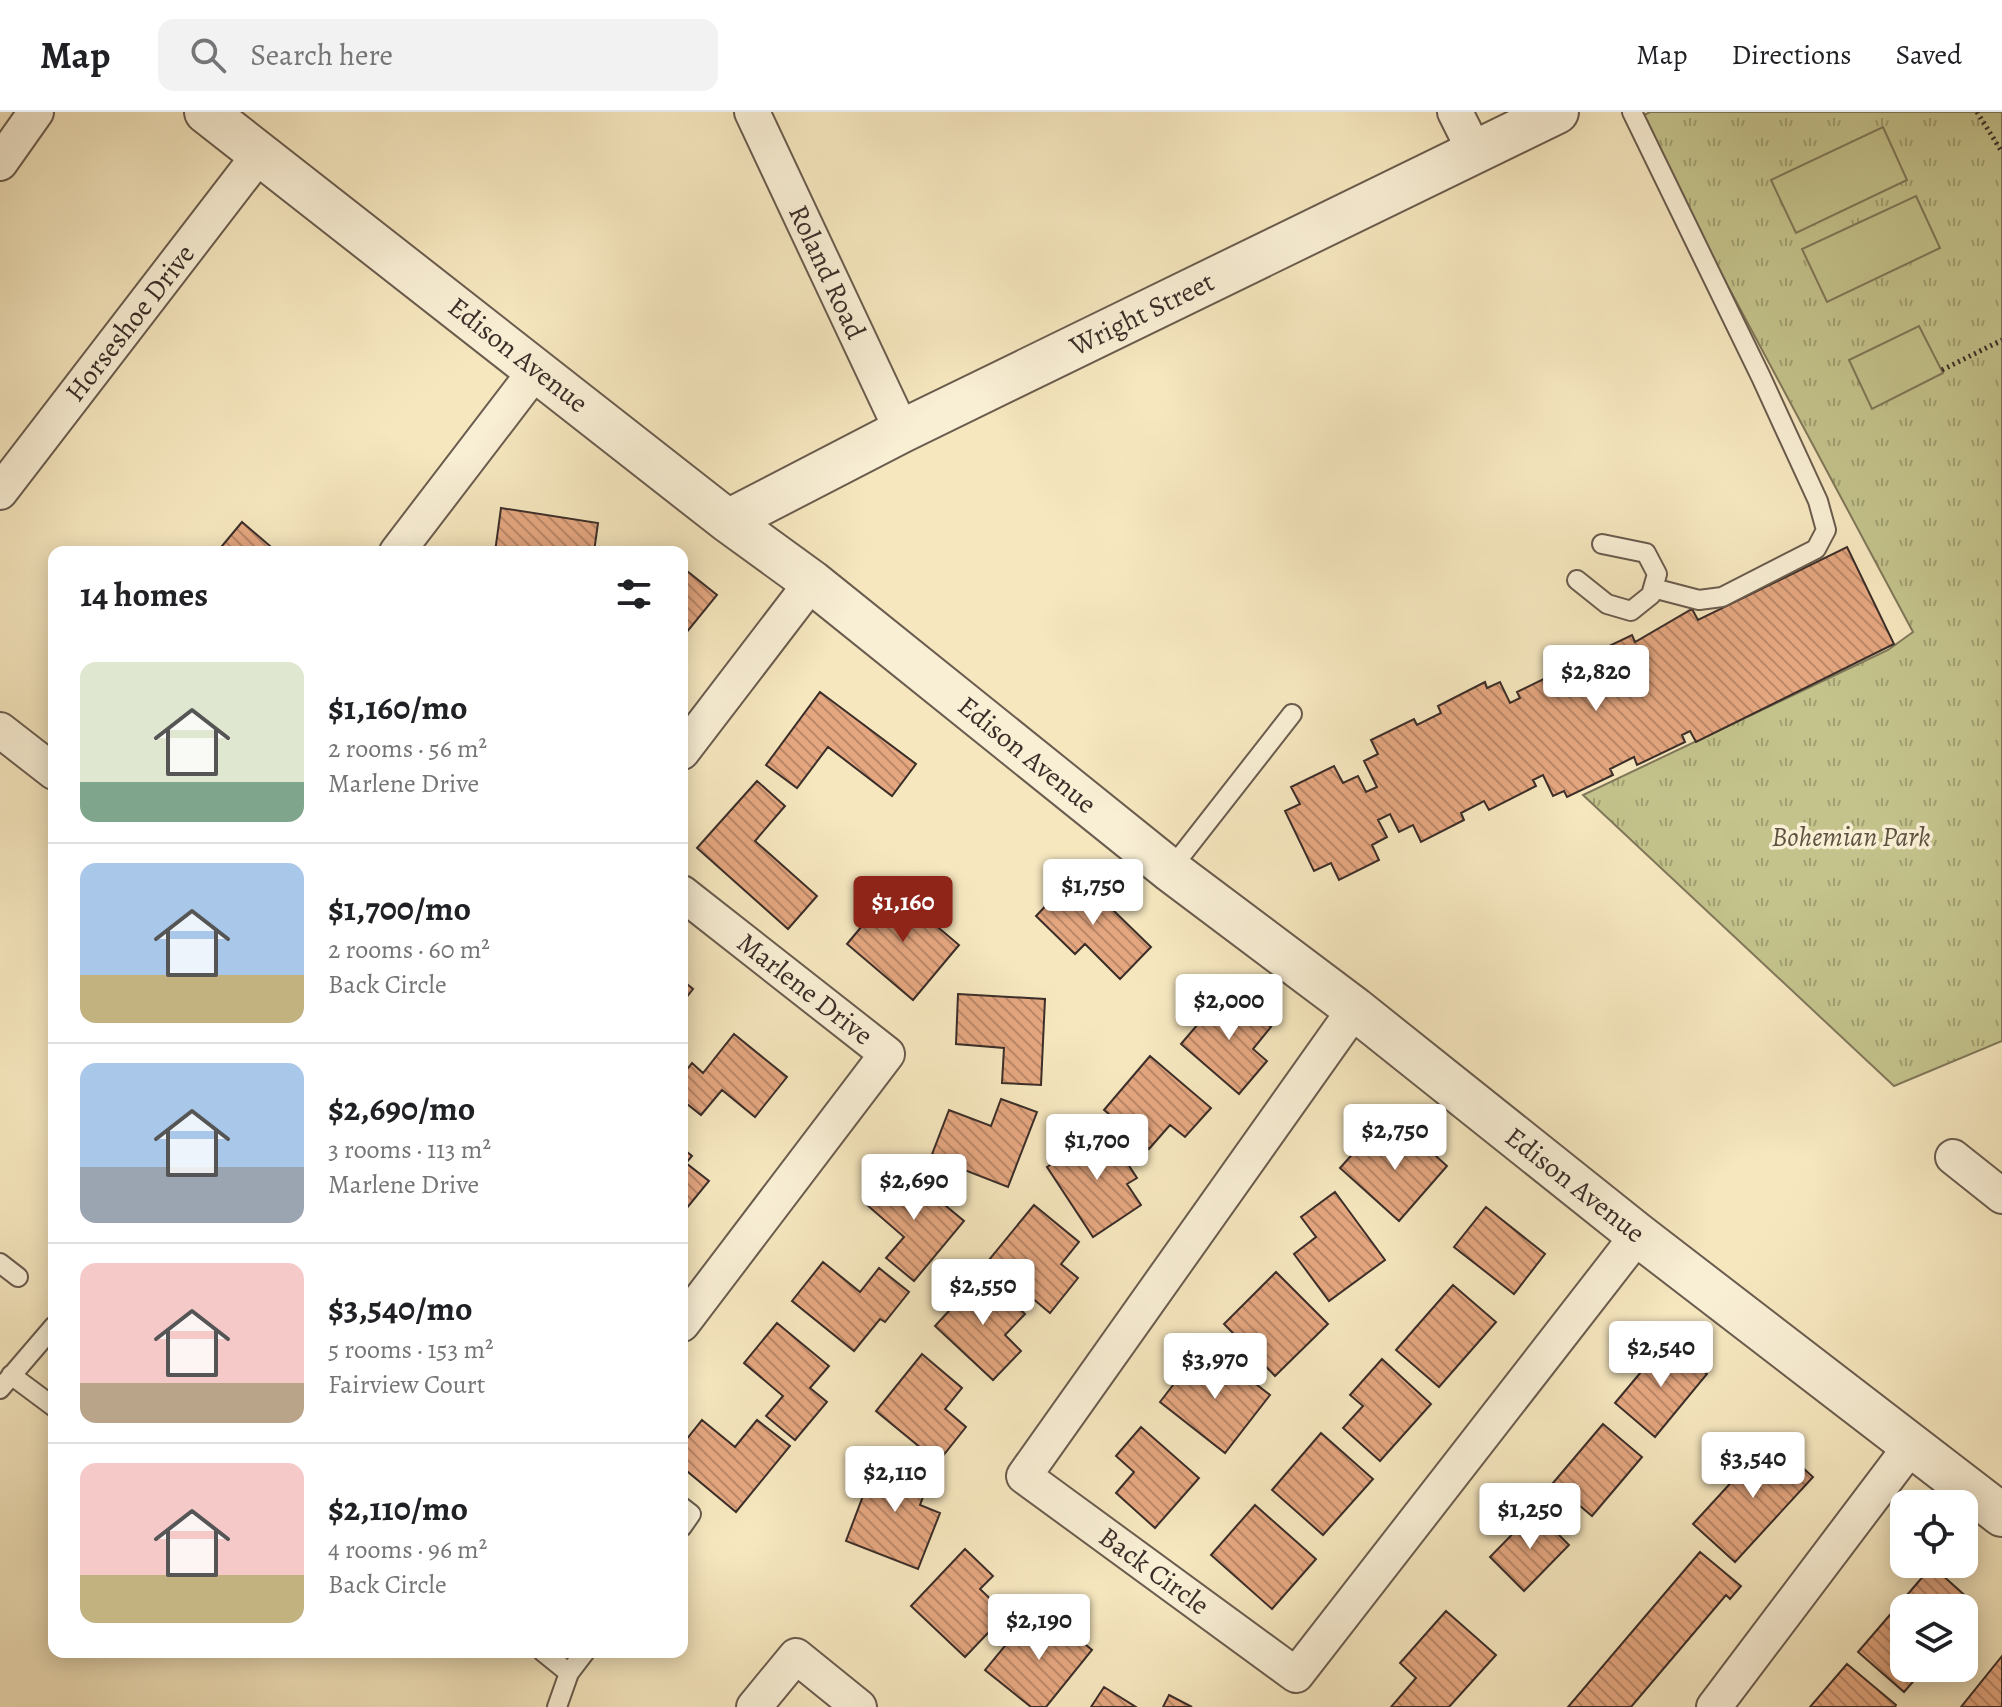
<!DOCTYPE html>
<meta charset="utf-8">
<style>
:root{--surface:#fff;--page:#f2f2f2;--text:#202124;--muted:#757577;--line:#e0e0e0;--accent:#8f2418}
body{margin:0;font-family:Alegreya,serif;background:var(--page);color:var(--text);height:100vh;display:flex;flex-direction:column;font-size:30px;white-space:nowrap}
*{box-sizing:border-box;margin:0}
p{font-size:26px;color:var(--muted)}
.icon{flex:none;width:44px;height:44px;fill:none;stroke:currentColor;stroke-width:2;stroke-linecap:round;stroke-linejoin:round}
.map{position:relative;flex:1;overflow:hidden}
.sheet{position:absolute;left:48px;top:434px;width:640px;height:1112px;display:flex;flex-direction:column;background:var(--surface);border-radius:16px;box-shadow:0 4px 20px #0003}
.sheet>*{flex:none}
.buttons{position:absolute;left:1890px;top:1378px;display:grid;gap:16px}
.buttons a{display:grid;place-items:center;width:88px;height:88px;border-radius:16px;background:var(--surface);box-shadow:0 4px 20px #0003;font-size:40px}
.price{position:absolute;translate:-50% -68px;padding:0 18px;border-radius:8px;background:#fff;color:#222;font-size:26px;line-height:52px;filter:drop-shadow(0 2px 4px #0008)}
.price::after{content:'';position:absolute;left:50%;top:48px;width:24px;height:18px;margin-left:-12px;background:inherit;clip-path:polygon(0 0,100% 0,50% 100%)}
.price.current{background:var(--accent);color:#fff}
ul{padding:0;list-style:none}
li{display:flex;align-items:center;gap:24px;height:200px;padding:0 32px}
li+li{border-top:2px solid var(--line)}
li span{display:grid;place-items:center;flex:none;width:224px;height:160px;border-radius:16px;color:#555}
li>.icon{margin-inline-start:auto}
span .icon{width:96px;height:96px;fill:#fffc;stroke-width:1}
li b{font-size:34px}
h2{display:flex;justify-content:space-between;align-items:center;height:96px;padding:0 32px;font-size:34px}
header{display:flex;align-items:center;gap:48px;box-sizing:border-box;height:112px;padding:0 40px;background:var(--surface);border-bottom:2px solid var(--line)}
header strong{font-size:38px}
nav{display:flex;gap:44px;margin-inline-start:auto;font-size:28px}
.search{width:560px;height:72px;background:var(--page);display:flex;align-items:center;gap:20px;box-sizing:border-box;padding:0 28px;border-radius:16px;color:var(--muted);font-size:30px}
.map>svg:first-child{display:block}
.park{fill:url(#park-tufts);stroke:#80785a;stroke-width:2}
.garden{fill:#c4c38c;stroke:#80785a;stroke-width:2}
.building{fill:url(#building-back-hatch);stroke:#3b2e29;stroke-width:2}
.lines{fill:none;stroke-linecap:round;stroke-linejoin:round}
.service-casing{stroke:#6a5c4e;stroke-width:22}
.minor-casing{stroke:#6a5c4e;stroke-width:38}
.tertiary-casing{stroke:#6a5c4e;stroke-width:46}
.path{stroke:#3b2e29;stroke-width:5;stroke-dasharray:2 4;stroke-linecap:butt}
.service{stroke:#f9efd5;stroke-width:18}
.minor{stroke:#f9efd5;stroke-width:34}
.tertiary{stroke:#f9efd5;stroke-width:42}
.labels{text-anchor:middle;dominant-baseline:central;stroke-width:7;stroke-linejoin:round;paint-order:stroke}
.street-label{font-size:28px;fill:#3b2e29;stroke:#f9efd5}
.park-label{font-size:28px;font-style:italic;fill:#5d5342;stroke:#f9efd5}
</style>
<header>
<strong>Map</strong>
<div class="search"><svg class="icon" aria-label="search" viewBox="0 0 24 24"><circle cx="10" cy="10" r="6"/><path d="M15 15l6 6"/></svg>Search here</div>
<nav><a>Map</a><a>Directions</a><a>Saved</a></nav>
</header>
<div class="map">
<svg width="2002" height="1595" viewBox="0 0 2002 1595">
<defs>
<pattern id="park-tufts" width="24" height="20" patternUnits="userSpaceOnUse" patternTransform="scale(2)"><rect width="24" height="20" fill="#c4c38c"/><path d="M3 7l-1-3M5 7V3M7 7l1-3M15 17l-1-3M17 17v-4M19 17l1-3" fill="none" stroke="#a09f72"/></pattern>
<pattern id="building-back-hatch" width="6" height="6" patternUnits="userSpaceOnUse" patternTransform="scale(2)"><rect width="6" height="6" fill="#e5a780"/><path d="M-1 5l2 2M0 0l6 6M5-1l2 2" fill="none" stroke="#bb8869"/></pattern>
</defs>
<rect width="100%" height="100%" fill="#f6e7bf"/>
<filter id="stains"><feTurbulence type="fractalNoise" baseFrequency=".0025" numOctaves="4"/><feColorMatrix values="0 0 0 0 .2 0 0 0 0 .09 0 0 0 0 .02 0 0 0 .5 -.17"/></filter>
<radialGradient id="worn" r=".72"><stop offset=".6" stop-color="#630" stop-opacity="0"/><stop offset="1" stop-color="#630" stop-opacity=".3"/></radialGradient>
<path class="park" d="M 1650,0 L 2002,0 L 2002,929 L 1894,974 L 1583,683 L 1888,538 L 1913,520 L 1638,6 Z"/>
<path class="garden" d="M 1883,15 L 1907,68 L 1796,121 L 1771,68 Z
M 1916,84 L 1940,136 L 1827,190 L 1802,137 Z
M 1919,214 L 1943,261 L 1872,297 L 1849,248 Z"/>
<path class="building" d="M 501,396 L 598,411 L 594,440 L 495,440 Z
M 242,410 L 277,440 L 217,440 Z
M 1847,435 L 1894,532 L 1696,630 L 1690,619 L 1682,623 L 1685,630 L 1637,653 L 1634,645 L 1610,657 L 1613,663 L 1567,685 L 1564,679 L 1553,684 L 1543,663 L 1533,668 L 1536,674 L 1489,698 L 1484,689 L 1461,701 L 1464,708 L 1421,730 L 1413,713 L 1399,720 L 1390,702 L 1378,708 L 1387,725 L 1372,733 L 1379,748 L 1339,768 L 1331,751 L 1314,759 L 1285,699 L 1300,692 L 1291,675 L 1334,654 L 1343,671 L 1358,664 L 1366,680 L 1377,675 L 1364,649 L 1378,642 L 1371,628 L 1414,607 L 1417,613 L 1441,601 L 1438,594 L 1485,570 L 1487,576 L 1500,570 L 1510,591 L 1520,586 L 1517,580 L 1564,557 L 1567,564 L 1588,554 L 1584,546 L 1632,523 L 1635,530 L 1692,497 L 1698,508 Z
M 682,455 L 717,483 L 682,526 Z
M 820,580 L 916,652 L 892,684 L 828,635 L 797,676 L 766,653 Z
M 757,669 L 785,694 L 755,729 L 817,784 L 788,817 L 697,736 Z
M 1076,762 L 1151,835 L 1120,867 L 1085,832 L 1075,842 L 1036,804 Z
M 893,777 L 959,833 L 913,888 L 847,832 Z
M 682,868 L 693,877 L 682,891 Z
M 1227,878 L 1271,915 L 1253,937 L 1267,949 L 1239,982 L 1181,932 Z
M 958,882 L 1045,887 L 1041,973 L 1002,971 L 1004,936 L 956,932 Z
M 734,922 L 787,965 L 755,1005 L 722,978 L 701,1003 L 682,988 L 682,964 L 692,951 L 703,961 Z
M 1150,944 L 1211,996 L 1185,1025 L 1170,1013 L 1149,1037 L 1104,998 Z
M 1001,987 L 1037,1000 L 1008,1075 L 931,1045 L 949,998 L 991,1014 Z
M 1404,1015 L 1447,1054 L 1399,1109 L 1340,1056 L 1367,1026 L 1381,1040 Z
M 1105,1017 L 1137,1066 L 1127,1072 L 1141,1093 L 1093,1125 L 1047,1055 Z
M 682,1036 L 692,1044 L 686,1051 L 709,1069 L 682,1102 Z
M 899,1055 L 964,1109 L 914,1169 L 886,1146 L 904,1125 L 867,1093 Z
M 1335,1080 L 1385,1148 L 1329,1189 L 1294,1142 L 1316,1125 L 1301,1105 Z
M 1034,1093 L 1079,1130 L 1061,1152 L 1078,1166 L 1050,1201 L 988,1149 Z
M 1486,1095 L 1545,1142 L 1514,1182 L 1454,1135 Z
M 823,1150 L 860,1180 L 879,1156 L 909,1180 L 885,1210 L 880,1207 L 854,1239 L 792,1189 Z
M 1276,1160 L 1328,1212 L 1275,1264 L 1224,1212 Z
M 983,1162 L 1025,1202 L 1005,1223 L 1021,1239 L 993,1268 L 935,1214 Z
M 1453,1173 L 1496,1210 L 1439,1275 L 1396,1238 Z
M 777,1211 L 829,1254 L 810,1276 L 827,1290 L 795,1328 L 766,1304 L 783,1284 L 744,1251 Z
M 1667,1229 L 1707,1262 L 1655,1325 L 1615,1291 Z
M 922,1242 L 962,1276 L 945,1297 L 966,1315 L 938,1350 L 876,1299 Z
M 1221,1245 L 1270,1283 L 1225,1341 L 1160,1290 L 1193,1247 L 1210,1259 Z
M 1382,1247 L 1431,1292 L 1380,1349 L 1343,1316 L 1363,1294 L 1350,1283 Z
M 702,1308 L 735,1335 L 757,1308 L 790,1334 L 736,1400 L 682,1355 L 682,1333 Z
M 1603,1312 L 1642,1345 L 1592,1404 L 1553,1371 Z
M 1141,1315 L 1199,1366 L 1155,1416 L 1116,1381 L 1134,1360 L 1116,1344 Z
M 1321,1321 L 1373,1367 L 1323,1423 L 1272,1378 Z
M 1771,1327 L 1813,1365 L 1735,1450 L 1693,1412 Z
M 878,1344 L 931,1364 L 920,1393 L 940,1401 L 918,1457 L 846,1429 Z
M 1255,1393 L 1316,1447 L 1272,1497 L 1211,1443 Z
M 1535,1399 L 1569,1433 L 1524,1479 L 1490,1445 Z
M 965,1437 L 993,1464 L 980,1477 L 1006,1502 L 965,1545 L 911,1494 Z
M 1700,1440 L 1741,1474 L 1730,1487 L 1726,1483 L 1631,1595 L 1568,1595 Z
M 1932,1454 L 1968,1486 L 1960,1496 L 1904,1496 L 1904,1556 L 1925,1556 L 1904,1580 L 1858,1540 Z
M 1446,1499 L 1496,1543 L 1449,1595 L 1391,1595 L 1416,1566 L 1400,1551 Z
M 1051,1504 L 1092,1538 L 1046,1595 L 1031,1595 L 985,1558 L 1023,1512 L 1036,1523 Z
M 2002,1544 L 2002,1595 L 1961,1595 Z
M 1847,1552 L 1896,1593 L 1895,1595 L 1810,1595 Z
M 1104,1575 L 1136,1595 L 1091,1595 Z
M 1169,1583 L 1192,1595 L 1163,1595 Z"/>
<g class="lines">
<g class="service-casing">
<path id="service" d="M 1632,0 L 1761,265 L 1818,389 L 1826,418 L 1816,437 L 1722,485 L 1699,488 L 1653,476
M 1577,468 L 1607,492 L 1631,499 L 1651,483 L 1657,462 L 1646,441 L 1602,432
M 1170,758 L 1292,602
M 0,1151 L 18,1165
M 11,1263 L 54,1295
M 0,1277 L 54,1214
M 682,1395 L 691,1402 L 682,1415
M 543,1540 L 569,1561 L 585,1540
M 557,1595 L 569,1561"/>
</g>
<g class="minor-casing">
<path id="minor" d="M 752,0 L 902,319
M 1455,0 L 1475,40
M 0,51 L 36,0
M 0,380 L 259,43
M 397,440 L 537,257
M 0,618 L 54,660
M 682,640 L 812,470
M 682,781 L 887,942 L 682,1212
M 1355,897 L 1024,1364 L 1296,1563 L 1638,1123
M 1953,1045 L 2002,1084
M 754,1595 L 796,1544 L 859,1595
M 1714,1595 L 1911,1334"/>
</g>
<g class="tertiary-casing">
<path id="tertiary" d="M 206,0 L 728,409 L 812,470 L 1170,758 L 1355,897 L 1638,1123 L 2002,1403
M 728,409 L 902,319 L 1557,0"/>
</g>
<path class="path" d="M 1977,0 L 2002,40
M 1942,258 L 2002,228"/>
<use href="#service" class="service"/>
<use href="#minor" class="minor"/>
<use href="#tertiary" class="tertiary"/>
</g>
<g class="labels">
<g class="street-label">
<text transform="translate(827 160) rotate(65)">Roland Road</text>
<text transform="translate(1142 202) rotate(-26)">Wright Street</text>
<text transform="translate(130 211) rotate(-52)">Horseshoe Drive</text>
<text transform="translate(518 243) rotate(38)">Edison Avenue</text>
<text transform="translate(1027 643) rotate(39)">Edison Avenue</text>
<text transform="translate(805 877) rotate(38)">Marlene Drive</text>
<text transform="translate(1575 1073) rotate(38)">Edison Avenue</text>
<text transform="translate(1154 1459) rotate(36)">Back Circle</text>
</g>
<g class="park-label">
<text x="1851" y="725">Bohemian Park</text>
</g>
</g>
<rect width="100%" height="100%" filter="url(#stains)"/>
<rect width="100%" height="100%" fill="url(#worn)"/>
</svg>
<div class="buttons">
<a><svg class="icon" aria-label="locate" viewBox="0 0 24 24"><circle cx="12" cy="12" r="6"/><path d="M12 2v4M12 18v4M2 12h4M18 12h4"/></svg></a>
<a><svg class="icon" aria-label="layers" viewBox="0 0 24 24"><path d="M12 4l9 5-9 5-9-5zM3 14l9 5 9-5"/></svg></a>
</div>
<b class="price" style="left:1596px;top:601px">$2,820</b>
<b class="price" style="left:1093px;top:815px">$1,750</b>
<b class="price current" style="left:903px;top:832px">$1,160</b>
<b class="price" style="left:1229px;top:930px">$2,000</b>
<b class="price" style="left:1395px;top:1060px">$2,750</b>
<b class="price" style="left:1097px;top:1070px">$1,700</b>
<b class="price" style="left:914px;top:1110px">$2,690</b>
<b class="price" style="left:983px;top:1215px">$2,550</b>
<b class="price" style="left:1661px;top:1277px">$2,540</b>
<b class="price" style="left:1215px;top:1289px">$3,970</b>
<b class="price" style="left:1753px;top:1388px">$3,540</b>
<b class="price" style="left:895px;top:1402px">$2,110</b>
<b class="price" style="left:1530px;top:1439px">$1,250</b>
<b class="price" style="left:1039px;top:1550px">$2,190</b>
<section class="sheet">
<h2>14 homes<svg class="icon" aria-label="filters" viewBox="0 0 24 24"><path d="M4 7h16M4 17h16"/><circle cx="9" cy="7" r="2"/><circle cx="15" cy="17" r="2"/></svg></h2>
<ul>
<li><span style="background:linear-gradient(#dfe7d0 75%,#7fa58c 0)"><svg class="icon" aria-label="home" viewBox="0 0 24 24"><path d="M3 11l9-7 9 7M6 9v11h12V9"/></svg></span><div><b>$1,160/mo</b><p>2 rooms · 56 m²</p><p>Marlene Drive</p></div></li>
<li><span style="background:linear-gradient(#a9c7e8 70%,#c2b280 0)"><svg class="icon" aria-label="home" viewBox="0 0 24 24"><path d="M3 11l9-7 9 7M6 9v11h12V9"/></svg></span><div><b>$1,700/mo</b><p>2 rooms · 60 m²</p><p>Back Circle</p></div></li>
<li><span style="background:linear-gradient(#a9c7e8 65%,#9aa5b1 0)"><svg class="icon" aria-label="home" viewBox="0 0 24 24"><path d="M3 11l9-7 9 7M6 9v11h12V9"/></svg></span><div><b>$2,690/mo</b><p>3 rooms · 113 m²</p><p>Marlene Drive</p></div></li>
<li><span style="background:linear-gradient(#f6c9c9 75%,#b9a48a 0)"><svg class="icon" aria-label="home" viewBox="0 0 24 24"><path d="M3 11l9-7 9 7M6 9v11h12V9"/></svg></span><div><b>$3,540/mo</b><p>5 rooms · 153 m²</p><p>Fairview Court</p></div></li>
<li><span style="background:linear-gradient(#f6c9c9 70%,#c2b280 0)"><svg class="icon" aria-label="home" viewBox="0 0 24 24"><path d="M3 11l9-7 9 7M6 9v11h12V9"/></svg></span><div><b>$2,110/mo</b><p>4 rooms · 96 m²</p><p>Back Circle</p></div></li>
</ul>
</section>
</div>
